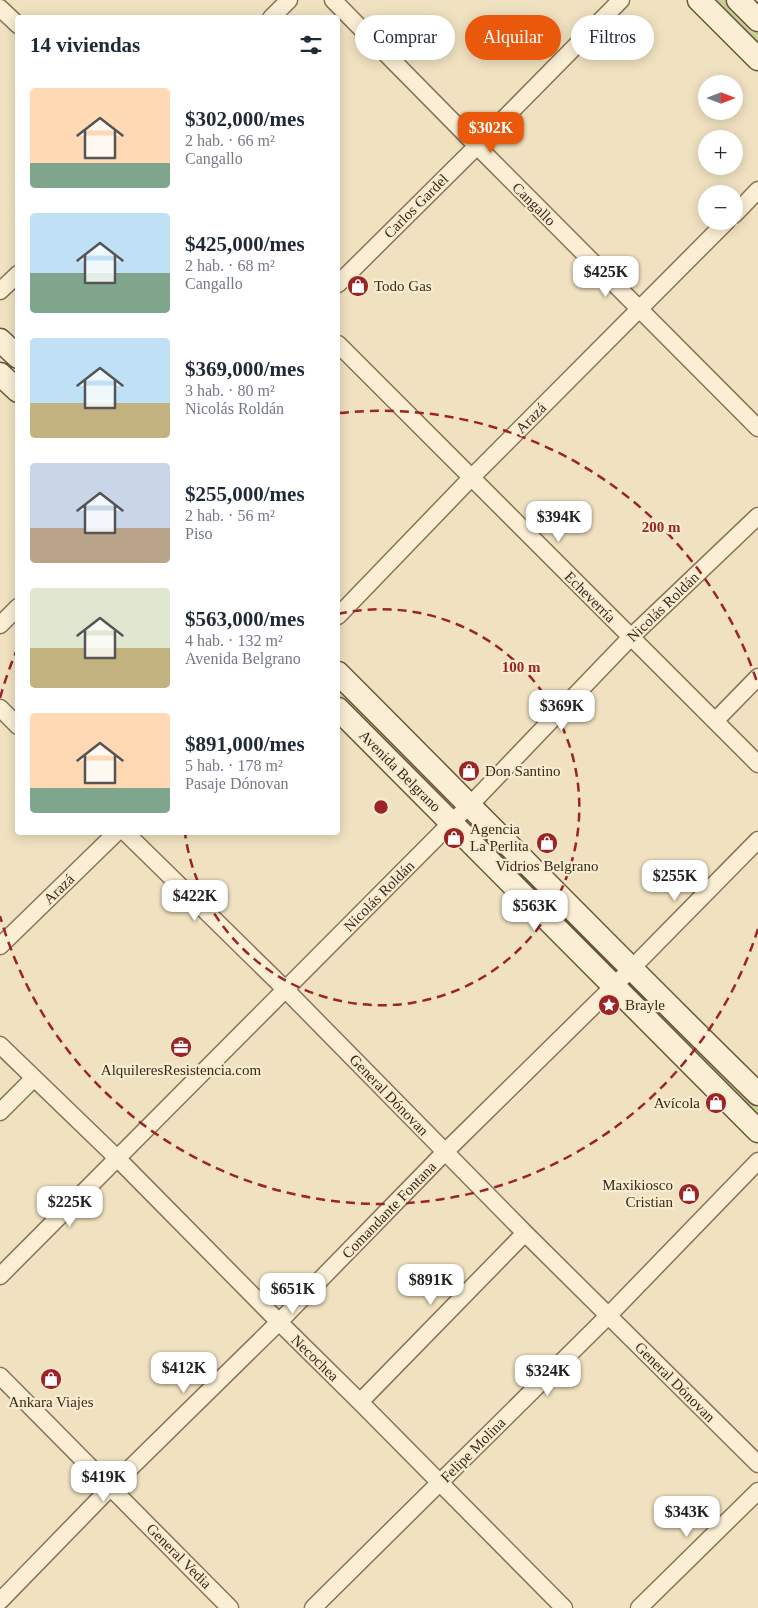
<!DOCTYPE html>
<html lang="es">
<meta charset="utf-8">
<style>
:root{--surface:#fff;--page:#f2f2f3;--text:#1f2937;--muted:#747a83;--accent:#ea580c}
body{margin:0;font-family:"Times New Roman",serif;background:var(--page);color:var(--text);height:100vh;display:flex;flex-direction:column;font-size:19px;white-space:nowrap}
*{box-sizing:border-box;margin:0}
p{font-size:16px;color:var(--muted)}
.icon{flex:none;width:28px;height:28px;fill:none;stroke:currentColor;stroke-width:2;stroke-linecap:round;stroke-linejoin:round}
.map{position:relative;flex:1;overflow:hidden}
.side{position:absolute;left:15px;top:15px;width:325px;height:820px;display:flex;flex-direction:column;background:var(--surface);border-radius:5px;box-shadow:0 2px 12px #0003}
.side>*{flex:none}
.banner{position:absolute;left:355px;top:15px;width:328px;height:45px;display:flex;gap:10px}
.needle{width:32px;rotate:90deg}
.fabs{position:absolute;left:698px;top:75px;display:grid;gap:10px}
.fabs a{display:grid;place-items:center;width:45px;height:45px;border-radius:50%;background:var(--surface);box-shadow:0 2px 12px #0003;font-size:25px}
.price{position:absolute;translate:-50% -42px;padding:0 11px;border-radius:10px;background:#fff;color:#222;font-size:16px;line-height:32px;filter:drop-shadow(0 1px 2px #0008)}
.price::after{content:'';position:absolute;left:50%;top:30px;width:15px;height:11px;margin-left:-8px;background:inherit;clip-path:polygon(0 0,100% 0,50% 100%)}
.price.on{background:var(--accent);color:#fff}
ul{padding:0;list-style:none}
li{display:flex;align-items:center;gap:15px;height:125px;padding:0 15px}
li span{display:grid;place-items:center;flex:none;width:140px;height:100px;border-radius:5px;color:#555}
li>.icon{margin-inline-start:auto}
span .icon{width:60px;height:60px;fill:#fffc;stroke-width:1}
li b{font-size:21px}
h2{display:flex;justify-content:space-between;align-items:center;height:60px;padding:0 15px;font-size:21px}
.chip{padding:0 18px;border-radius:22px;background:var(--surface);box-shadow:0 2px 12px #0003;font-size:18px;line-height:45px}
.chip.on{background:var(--accent);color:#fff}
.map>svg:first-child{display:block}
.green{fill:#c7cf94}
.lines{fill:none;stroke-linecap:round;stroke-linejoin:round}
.minor-casing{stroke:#8a7357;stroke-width:19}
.secondary-casing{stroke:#6c543a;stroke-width:25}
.minor{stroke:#faefd4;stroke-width:16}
.secondary{stroke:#faefd4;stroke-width:22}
.ring{fill:none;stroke:#9c2424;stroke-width:2.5;stroke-dasharray:9 6}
.labels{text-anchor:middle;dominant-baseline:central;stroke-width:4.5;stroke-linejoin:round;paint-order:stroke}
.street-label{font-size:15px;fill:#392a1c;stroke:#f7ecd0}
.poi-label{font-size:15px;fill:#392a1c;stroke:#f7ecd0;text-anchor:start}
.centre{fill:#9c2424;stroke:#f7ecd0;stroke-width:2.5}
.ring-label{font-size:15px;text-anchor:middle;font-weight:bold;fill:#9c2424;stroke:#f7ecd0;stroke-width:4.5;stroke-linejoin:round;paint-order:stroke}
</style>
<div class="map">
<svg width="758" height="1608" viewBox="0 0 758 1608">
<rect width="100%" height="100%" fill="#f0e2c0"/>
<path class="green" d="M 712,0 L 729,0 L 758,28 L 758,45 Z
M 338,689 L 449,799 L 441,806 L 338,703 Z
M 474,821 L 618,965 L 613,971 L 468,827 Z
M 634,979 L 758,1103 L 758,1119 L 625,988 Z"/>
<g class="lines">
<g class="minor-casing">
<path id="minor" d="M 333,0 L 477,146 L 758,428
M 0,8 L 18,25
M 271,18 L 289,0
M 734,215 L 758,190
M 338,284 L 477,146 L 621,0
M 0,291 L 18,274
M 338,344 L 758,764
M 338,616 L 471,478 L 727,221
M 0,625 L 18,607
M 0,708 L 18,726
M 715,721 L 758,677
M 125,832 L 286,990 L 525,1233 L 758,1464
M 0,946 L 117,832
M 0,1045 L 117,1158 L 279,1322 L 360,1402 L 564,1608
M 0,1112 L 34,1078
M 0,1276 L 452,822 L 470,805 L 631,637 L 758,516
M 0,1376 L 230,1608
M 360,1402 L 525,1233
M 0,1601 L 111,1487 L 279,1322 L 445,1152 L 631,969 L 758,840
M 313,1608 L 608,1316 L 758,1161
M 639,1608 L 758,1491"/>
</g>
<g class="secondary-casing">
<path id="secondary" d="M 699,0 L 758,59
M 738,0 L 758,20
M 0,340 L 18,357
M 0,374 L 18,391
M 338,673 C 478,813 616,955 758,1094
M 338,709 L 758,1131"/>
</g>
<use href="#minor" class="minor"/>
<use href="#secondary" class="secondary"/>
</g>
<g class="ring">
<path d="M338 614A198 198 0 1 1 185 833"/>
<path d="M758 929A396 396 0 0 1 0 916M0 698A396 396 0 0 1 16 652M340 413A396 396 0 0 1 758 685"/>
</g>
<defs>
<g id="shop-disc" transform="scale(1.125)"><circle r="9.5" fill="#9c2424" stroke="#f7ecd0"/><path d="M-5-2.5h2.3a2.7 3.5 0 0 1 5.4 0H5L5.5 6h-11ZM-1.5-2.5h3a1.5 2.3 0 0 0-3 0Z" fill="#fff"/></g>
<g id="sight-disc" transform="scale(1.125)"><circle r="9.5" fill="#9c2424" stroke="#f7ecd0"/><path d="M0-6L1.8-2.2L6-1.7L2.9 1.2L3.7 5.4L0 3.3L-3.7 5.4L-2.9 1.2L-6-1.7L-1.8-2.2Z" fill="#fff"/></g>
<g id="office-disc" transform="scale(1.125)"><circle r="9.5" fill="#9c2424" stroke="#f7ecd0"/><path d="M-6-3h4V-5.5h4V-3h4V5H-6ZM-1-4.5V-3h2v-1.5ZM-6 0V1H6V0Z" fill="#fff"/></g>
</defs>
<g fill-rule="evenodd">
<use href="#shop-disc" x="358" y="286"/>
<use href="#shop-disc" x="469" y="771"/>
<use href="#shop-disc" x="454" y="838"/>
<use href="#shop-disc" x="547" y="843"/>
<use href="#sight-disc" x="609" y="1005"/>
<use href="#office-disc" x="181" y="1047"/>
<use href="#shop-disc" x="716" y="1103"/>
<use href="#shop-disc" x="689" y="1194"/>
<use href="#shop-disc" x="51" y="1379"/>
</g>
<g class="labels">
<g class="street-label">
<text transform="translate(534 204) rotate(45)">Cangallo</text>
<text transform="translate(416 206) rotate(-45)">Carlos Gardel</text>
<text transform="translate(531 418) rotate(-45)">Arazá</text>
<text transform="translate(590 597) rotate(45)">Echeverría</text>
<text transform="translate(663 607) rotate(-44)">Nicolás Roldán</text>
<text transform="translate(400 771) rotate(45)">Avenida Belgrano</text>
<text transform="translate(59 889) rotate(-44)">Arazá</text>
<text transform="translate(379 896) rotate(-45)">Nicolás Roldán</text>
<text transform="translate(389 1095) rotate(46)">General Dónovan</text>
<text transform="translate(389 1210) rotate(-46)">Comandante Fontana</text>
<text transform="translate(315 1358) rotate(44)">Necochea</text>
<text transform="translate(675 1382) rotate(45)">General Dónovan</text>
<text transform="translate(473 1450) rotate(-45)">Felipe Molina</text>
<text transform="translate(179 1556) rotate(45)">General Vedia</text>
</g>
<g class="poi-label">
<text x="374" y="286">Todo Gas</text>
<text x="485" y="771">Don Santino</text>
<text x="470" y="829">Agencia<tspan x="470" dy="17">La Perlita</tspan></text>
<text x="547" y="866" text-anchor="middle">Vidrios Belgrano</text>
<text x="625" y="1005">Brayle</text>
<text x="181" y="1070" text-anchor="middle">AlquileresResistencia.com</text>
<text x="700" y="1103" text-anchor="end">Avícola</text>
<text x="673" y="1185" text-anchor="end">Maxikiosco<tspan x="673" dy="17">Cristian</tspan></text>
<text x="51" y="1402" text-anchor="middle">Ankara Viajes</text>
</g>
</g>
<circle cx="381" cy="807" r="8" class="centre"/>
<g class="ring-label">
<text x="661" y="532">200 m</text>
<text x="521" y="672">100 m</text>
</g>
</svg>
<div class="fabs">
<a><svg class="needle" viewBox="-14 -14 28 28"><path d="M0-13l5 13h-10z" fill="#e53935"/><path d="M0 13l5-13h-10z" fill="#747a83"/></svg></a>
<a>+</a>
<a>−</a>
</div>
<b class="price on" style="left:491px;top:154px">$302K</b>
<b class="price" style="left:606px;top:298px">$425K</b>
<b class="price" style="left:559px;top:543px">$394K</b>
<b class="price" style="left:562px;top:732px">$369K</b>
<b class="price" style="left:675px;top:902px">$255K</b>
<b class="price" style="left:195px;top:922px">$422K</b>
<b class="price" style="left:535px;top:932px">$563K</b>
<b class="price" style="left:70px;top:1228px">$225K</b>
<b class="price" style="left:431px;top:1306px">$891K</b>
<b class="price" style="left:293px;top:1315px">$651K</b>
<b class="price" style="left:184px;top:1394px">$412K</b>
<b class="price" style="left:548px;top:1397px">$324K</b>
<b class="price" style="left:104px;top:1503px">$419K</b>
<b class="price" style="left:687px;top:1538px">$343K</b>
<div class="banner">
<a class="chip">Comprar</a>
<a class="chip on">Alquilar</a>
<a class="chip">Filtros</a>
</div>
<section class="side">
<h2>14 viviendas<svg class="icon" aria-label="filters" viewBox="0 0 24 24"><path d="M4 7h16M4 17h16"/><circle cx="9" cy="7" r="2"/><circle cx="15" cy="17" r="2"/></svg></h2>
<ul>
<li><span style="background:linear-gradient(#ffd9b3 75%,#7fa58c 0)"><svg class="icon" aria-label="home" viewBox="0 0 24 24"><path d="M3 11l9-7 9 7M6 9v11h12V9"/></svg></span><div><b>$302,000/mes</b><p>2 hab. · 66 m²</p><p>Cangallo</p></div></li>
<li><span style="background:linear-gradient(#bfe0f5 60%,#7fa58c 0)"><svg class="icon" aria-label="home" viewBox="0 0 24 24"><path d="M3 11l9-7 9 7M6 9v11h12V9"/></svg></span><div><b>$425,000/mes</b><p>2 hab. · 68 m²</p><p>Cangallo</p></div></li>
<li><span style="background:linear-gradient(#bfe0f5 65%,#c2b280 0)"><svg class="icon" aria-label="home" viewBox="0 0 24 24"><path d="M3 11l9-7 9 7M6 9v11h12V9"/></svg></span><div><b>$369,000/mes</b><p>3 hab. · 80 m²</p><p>Nicolás Roldán</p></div></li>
<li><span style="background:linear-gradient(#c9d6e8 65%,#b9a48a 0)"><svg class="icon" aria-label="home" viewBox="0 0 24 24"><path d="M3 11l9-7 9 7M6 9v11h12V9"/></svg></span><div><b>$255,000/mes</b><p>2 hab. · 56 m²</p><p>Piso</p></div></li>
<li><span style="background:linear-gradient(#dfe7d0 60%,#c2b280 0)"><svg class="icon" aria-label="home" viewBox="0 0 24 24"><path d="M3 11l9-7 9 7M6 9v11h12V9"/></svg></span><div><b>$563,000/mes</b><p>4 hab. · 132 m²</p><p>Avenida Belgrano</p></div></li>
<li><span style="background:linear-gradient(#ffd9b3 75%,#7fa58c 0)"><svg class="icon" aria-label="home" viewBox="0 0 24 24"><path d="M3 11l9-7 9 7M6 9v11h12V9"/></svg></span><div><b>$891,000/mes</b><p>5 hab. · 178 m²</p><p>Pasaje Dónovan</p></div></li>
</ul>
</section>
</div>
